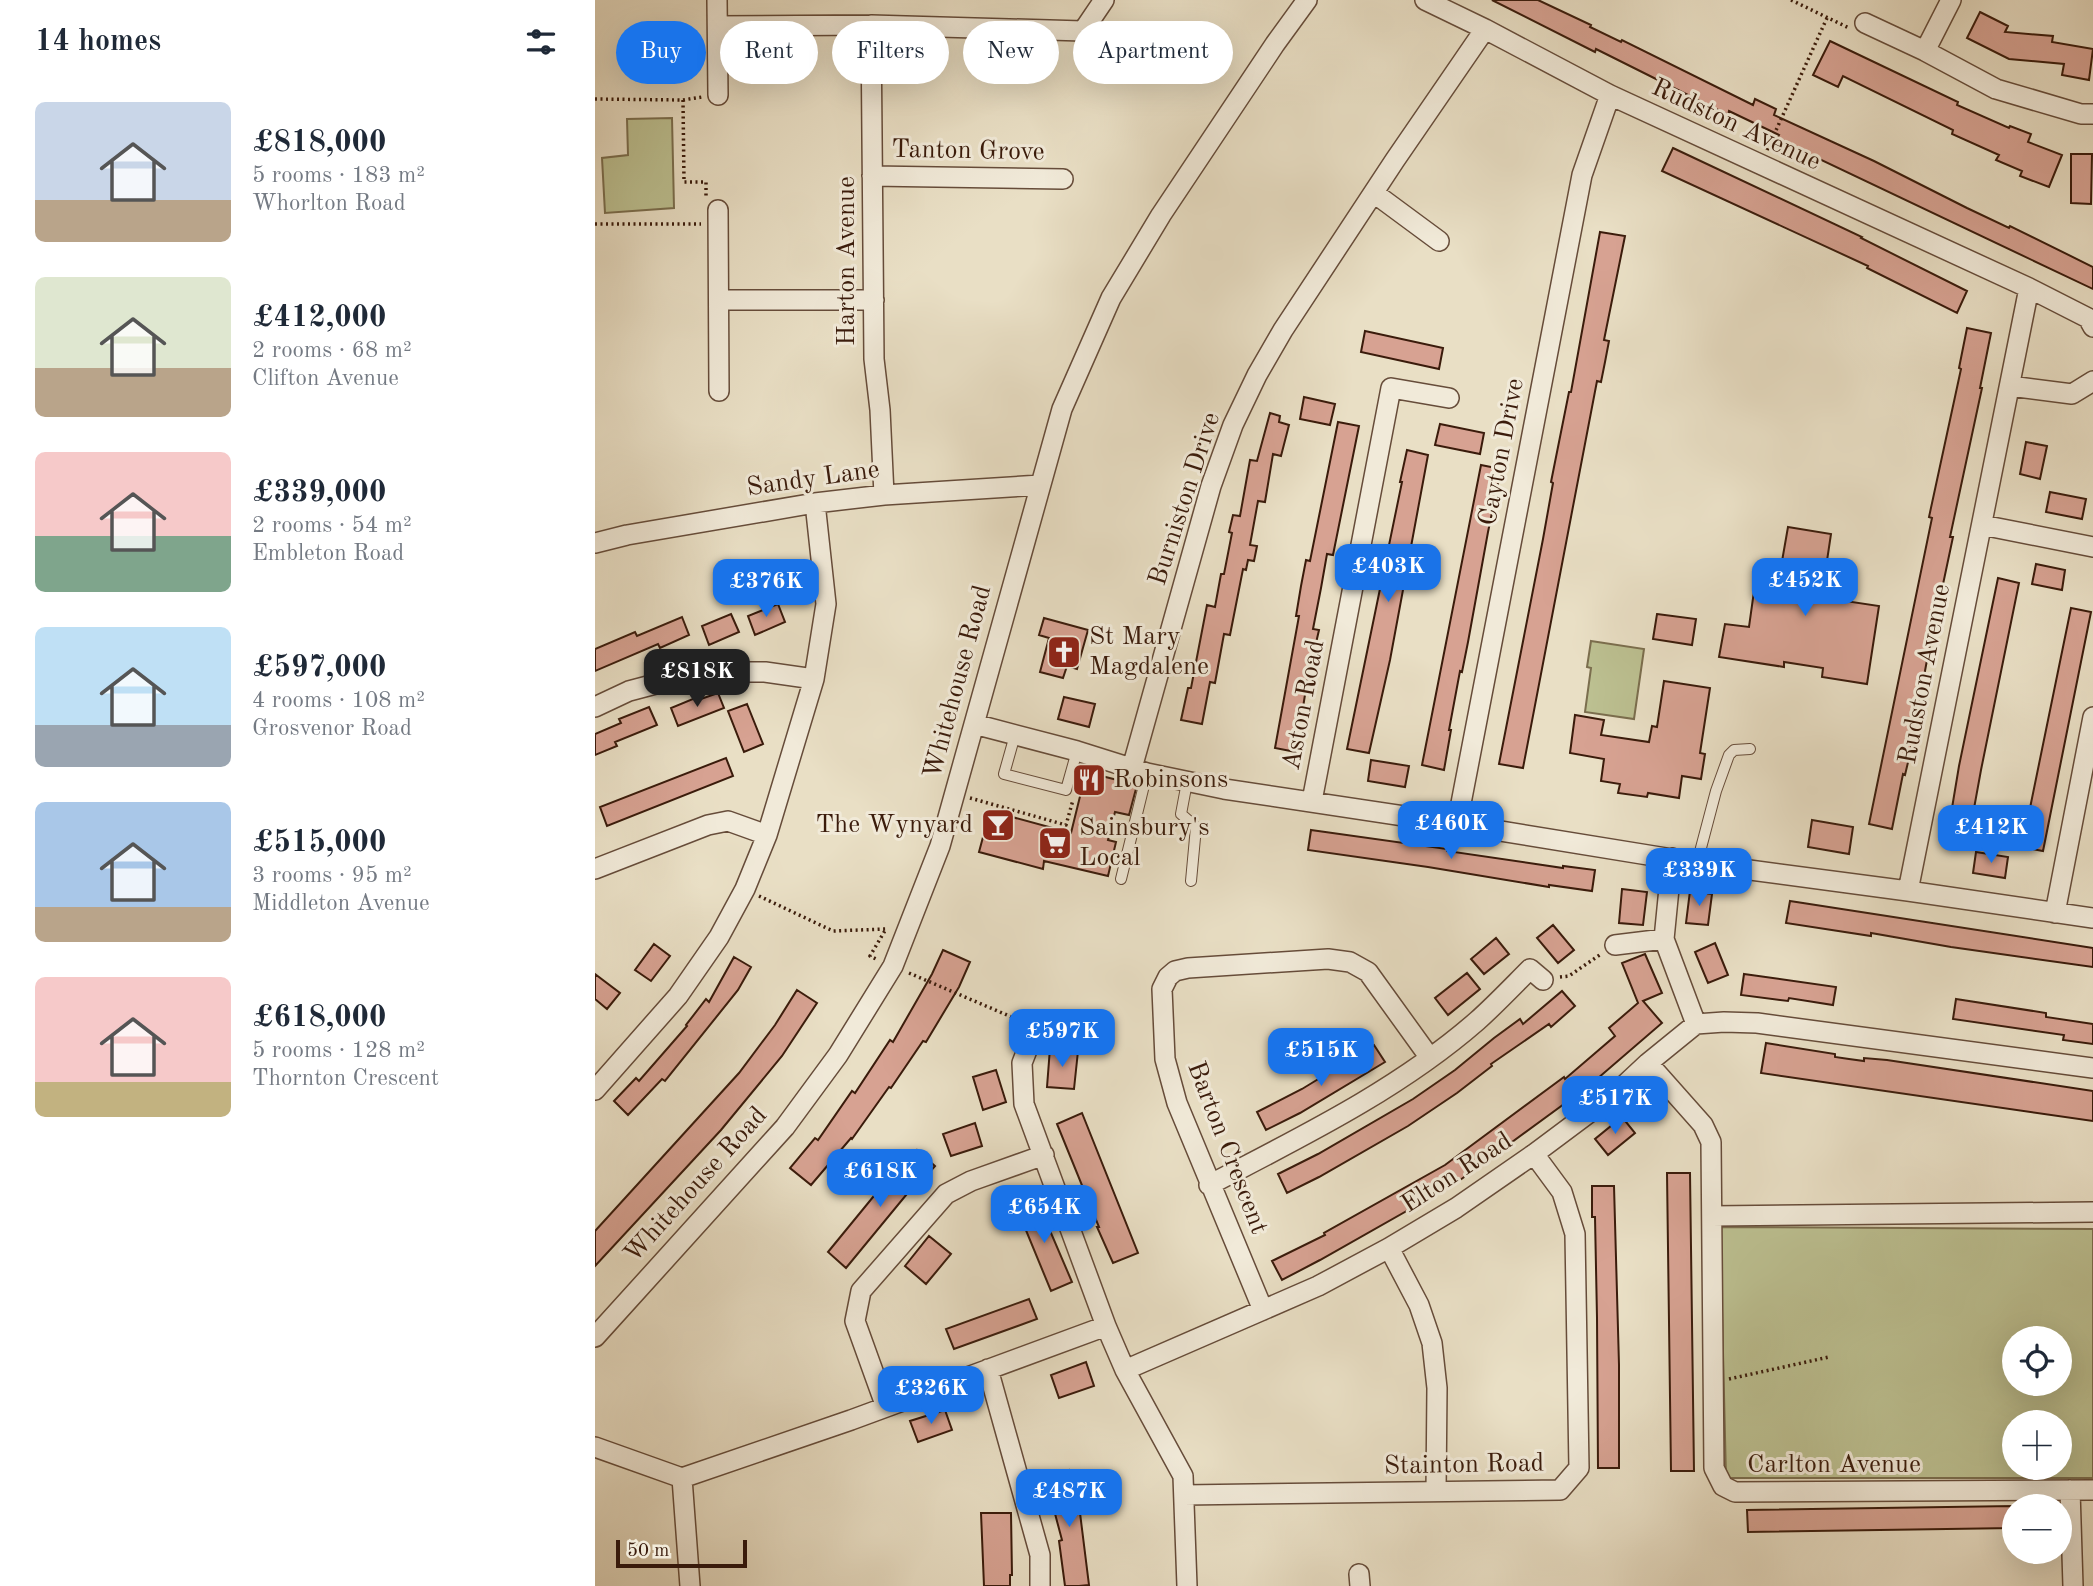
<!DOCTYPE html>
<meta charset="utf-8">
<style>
:root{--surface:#fff;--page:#f2f2f3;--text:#1f2937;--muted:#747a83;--accent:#1a73e8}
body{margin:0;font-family:"Old Standard TT",serif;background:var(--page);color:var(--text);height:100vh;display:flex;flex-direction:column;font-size:26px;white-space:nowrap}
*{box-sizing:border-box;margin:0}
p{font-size:23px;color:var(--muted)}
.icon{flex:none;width:38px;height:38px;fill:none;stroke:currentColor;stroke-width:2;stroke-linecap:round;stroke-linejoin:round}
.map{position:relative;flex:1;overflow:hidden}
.sheet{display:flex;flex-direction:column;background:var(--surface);width:595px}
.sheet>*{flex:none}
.banner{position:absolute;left:21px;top:21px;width:665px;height:63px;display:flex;gap:14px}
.fabs{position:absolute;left:1407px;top:1326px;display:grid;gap:14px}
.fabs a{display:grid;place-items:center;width:70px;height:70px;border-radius:50%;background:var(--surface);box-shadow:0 7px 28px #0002;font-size:35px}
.scale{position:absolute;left:21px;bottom:18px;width:131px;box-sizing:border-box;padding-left:7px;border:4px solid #3a1b0b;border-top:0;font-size:19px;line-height:24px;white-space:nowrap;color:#3a1b0b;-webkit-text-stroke:5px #f1ead9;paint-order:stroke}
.price{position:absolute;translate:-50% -60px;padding:0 16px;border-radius:14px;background:var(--accent);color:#fff;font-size:23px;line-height:46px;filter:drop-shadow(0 2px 4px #0008)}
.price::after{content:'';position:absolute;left:50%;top:42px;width:21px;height:16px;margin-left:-10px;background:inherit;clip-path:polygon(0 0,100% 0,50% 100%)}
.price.active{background:#222;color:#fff}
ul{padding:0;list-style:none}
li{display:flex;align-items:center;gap:21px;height:175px;padding:0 35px}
li span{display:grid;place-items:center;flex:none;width:196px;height:140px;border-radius:10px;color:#555}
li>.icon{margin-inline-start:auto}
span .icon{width:84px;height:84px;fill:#fffc;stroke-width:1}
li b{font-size:30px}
h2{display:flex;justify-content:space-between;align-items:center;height:84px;padding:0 35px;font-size:30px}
.chip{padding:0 24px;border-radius:32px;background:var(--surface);box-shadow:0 7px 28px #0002;font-size:24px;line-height:63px}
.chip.active{background:var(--accent);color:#fff}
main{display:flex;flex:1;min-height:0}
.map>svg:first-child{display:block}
.green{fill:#bcc091;stroke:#7b6e4e;stroke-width:2;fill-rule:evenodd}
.building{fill:#d7a292;stroke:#3a1b0b;stroke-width:2}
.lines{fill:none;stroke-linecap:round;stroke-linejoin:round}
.service-casing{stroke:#664c3a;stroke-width:12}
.minor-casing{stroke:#664c3a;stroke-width:22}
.path{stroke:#3a1b0b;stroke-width:3.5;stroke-dasharray:2 3.5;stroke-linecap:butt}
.service{stroke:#f1ead9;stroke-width:10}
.minor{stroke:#f1ead9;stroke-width:19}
.labels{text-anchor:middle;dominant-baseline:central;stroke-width:6;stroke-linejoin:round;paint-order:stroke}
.street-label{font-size:26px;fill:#3a1b0b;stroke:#f1ead9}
.poi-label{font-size:26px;fill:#3a1b0b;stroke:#f1ead9;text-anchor:start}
</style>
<main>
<section class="sheet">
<h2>14 homes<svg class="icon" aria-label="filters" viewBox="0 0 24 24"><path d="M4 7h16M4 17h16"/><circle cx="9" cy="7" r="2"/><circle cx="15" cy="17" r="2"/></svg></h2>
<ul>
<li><span style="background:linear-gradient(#c9d6e8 70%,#b9a48a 0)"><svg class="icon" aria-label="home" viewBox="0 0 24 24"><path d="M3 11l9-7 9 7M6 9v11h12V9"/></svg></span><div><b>£818,000</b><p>5 rooms · 183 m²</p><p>Whorlton Road</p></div></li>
<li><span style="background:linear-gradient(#dfe7d0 65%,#b9a48a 0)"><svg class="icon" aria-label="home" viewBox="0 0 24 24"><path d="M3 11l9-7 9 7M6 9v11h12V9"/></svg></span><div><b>£412,000</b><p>2 rooms · 68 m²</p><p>Clifton Avenue</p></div></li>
<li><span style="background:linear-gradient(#f6c9c9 60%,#7fa58c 0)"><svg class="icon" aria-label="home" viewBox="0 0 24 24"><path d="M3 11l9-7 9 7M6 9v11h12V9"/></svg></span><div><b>£339,000</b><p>2 rooms · 54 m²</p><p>Embleton Road</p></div></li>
<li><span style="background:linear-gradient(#bfe0f5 70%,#9aa5b1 0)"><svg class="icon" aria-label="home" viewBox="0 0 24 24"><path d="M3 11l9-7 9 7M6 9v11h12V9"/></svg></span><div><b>£597,000</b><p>4 rooms · 108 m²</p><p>Grosvenor Road</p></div></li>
<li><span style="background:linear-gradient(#a9c7e8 75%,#b9a48a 0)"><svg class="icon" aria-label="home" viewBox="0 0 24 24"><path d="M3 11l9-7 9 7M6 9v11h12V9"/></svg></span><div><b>£515,000</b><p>3 rooms · 95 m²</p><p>Middleton Avenue</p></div></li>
<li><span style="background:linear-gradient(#f6c9c9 75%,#c2b280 0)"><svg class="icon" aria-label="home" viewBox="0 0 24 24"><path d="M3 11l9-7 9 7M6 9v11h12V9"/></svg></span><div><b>£618,000</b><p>5 rooms · 128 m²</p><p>Thornton Crescent</p></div></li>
</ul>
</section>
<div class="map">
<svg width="1498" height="1586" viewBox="0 0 1498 1586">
<rect width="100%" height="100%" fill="#e9dfc5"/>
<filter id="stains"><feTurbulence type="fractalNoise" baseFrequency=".00286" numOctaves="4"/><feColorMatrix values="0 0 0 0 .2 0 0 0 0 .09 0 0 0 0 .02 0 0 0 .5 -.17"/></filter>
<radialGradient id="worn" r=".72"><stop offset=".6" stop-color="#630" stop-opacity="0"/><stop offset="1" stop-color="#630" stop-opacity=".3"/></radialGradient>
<path class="green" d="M 77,118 L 79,208 L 10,213 L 7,158 L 33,155 L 32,119 Z
M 996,641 L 1049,649 L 1039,719 L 990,712 L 996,668 L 992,667 Z
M 1125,1227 L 1498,1229 L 1498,1478 L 1131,1478 ZM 1419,1339 L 1465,1339 L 1465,1384 L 1419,1384 ZM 1419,1423 L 1465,1423 L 1465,1468 L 1419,1468 Z"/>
<path class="building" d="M 897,0 L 943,0 L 996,25 L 995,27 L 1026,42 L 1027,40 L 1158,105 L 1160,99 L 1181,109 L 1179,115 L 1279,161 L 1372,208 L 1414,228 L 1415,226 L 1498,267 L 1498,289 L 1182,139 L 1184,135 L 1134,111 L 1133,115 L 1001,49 L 1000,52 Z
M 1385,12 L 1413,26 L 1410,32 L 1458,36 L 1457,42 L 1498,49 L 1494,80 L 1467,75 L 1469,64 L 1414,59 L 1372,38 Z
M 1235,41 L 1363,102 L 1362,105 L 1414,128 L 1415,126 L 1436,134 L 1433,142 L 1467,155 L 1454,187 L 1425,176 L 1427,171 L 1401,160 L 1404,155 L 1357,134 L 1358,130 L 1248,76 L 1243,87 L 1218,75 Z
M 1078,148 L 1267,237 L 1266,238 L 1372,291 L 1362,313 L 1272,268 L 1273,266 L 1067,171 Z
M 1476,154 L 1497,154 L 1496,204 L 1476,203 Z
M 1005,232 L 1030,236 L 1009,340 L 1014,341 L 1010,362 L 1006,382 L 1002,381 L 928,768 L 904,764 L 948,539 L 958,483 L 956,482 L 974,392 L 976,392 Z
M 1372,328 L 1396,333 L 1385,388 L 1387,388 L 1355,537 L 1358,537 L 1332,660 L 1314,758 L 1310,775 L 1308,774 L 1297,829 L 1274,824 L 1337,518 L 1334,517 L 1366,369 L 1364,368 Z
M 770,331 L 848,348 L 844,369 L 766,352 Z
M 709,397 L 740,404 L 735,425 L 705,419 Z
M 675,413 L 685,416 L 684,422 L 694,425 L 686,456 L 678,454 L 670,502 L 663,501 L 655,545 L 662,546 L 659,561 L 653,560 L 651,570 L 648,569 L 635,635 L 629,634 L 620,683 L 615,682 L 607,724 L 586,720 L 593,688 L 596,688 L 612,605 L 620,607 L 626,574 L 629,574 L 637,533 L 634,532 L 638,515 L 645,516 L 655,460 L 662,461 Z
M 743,422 L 764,426 L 738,555 L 732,554 L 726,588 L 718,629 L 724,630 L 712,682 L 701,752 L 680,748 L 704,616 L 701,616 L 706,586 L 711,560 L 715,561 Z
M 845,424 L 889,433 L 885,454 L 840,445 Z
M 1431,442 L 1452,446 L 1445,479 L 1425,474 Z
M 812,450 L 833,455 L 795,660 L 774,753 L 752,749 L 807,482 L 805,482 Z
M 886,465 L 906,469 L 893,532 L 873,642 L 867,672 L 865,671 L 854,730 L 856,730 L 849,770 L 827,765 Z
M 1455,492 L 1491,499 L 1487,519 L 1451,512 Z
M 1193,527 L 1236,534 L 1230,574 L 1234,575 L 1230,598 L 1284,606 L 1272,684 L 1227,677 L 1228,668 L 1189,662 L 1189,667 L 1124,657 L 1130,624 L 1154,627 L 1160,584 L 1181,588 L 1184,567 L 1186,567 Z
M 1441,564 L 1470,570 L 1467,590 L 1437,584 Z
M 1403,578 L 1424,583 L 1386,770 L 1374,836 L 1353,832 L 1364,766 Z
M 183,604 L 190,622 L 160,635 L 153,616 Z
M 1476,608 L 1496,612 L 1448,851 L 1427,847 Z
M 136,614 L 144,632 L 114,645 L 107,626 Z
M 1062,614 L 1101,619 L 1097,645 L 1058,639 Z
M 87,617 L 94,635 L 65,648 L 63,644 L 0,671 L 0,649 L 40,632 L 42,636 Z
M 449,618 L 493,630 L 482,669 L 472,666 L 468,678 L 445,672 L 454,638 L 444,635 Z
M 1069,681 L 1115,688 L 1105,753 L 1110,754 L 1106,779 L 1087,776 L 1084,798 L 1053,793 L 1052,797 L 1023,793 L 1025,784 L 1006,781 L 1009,759 L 975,753 L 980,715 L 1009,720 L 1006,735 L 1054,742 L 1057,726 L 1062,727 Z
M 123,693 L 129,708 L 83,726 L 76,708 L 105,696 L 106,699 Z
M 469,697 L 500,704 L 494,727 L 463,719 Z
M 152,704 L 168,744 L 149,752 L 133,711 Z
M 54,707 L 62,725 L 20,742 L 22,746 L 0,755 L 0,734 L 26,723 L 24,719 Z
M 131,758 L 138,776 L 12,826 L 5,807 Z
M 776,760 L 814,766 L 810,787 L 773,781 Z
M 491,772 L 542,785 L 534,815 L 520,812 L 513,840 L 521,842 L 513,876 L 449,861 L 448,869 L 384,852 L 395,811 L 476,833 Z
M 1217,820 L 1258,827 L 1254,854 L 1213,847 Z
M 716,830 L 852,849 L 852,851 L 968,868 L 968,866 L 1000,870 L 997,891 L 954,885 L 954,887 L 833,867 L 713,850 Z
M 1381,852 L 1413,857 L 1410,878 L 1378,873 Z
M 1027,889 L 1052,892 L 1048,925 L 1024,923 Z
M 1095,891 L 1117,894 L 1113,925 L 1091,923 Z
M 1195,901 L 1498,948 L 1498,967 L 1356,947 L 1276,933 L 1276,936 L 1191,923 Z
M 958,925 L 979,950 L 963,963 L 942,938 Z
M 901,938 L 914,954 L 889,974 L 876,959 Z
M 1120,943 L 1133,975 L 1113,983 L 1100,952 Z
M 59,944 L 75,956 L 56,981 L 40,970 Z
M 348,950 L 375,962 L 364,987 L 331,1042 L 328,1041 L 296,1088 L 294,1087 L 257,1139 L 256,1138 L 216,1185 L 195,1168 L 220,1138 L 223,1140 L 257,1091 L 260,1093 L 295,1040 L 298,1042 L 337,974 Z
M 1050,954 L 1067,993 L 1048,1001 L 1067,1023 L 995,1085 L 861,1183 L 725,1260 L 687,1280 L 677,1261 L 730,1235 L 729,1233 L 850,1165 L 969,1077 L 970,1079 L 1020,1036 L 1014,1028 L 1043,1003 L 1027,963 Z
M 139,957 L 156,967 L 143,990 L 70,1081 L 67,1079 L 33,1115 L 19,1101 L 41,1078 L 44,1081 L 92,1026 L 91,1025 L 111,999 L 114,1002 Z
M 872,973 L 885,989 L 853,1015 L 840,998 Z
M 0,974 L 25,993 L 12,1009 L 0,999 Z
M 1149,974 L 1241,987 L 1238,1005 L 1194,998 L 1193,1001 L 1146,995 Z
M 202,990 L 222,1003 L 187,1056 L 126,1130 L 0,1266 L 0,1231 L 144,1073 L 180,1025 Z
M 967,991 L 980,1006 L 956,1027 L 954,1024 L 896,1064 L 897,1066 L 862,1093 L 813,1126 L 724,1177 L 692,1193 L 683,1174 L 723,1154 L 818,1099 L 860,1070 L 899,1038 L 925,1019 L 928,1024 Z
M 1361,999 L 1451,1013 L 1451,1017 L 1498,1024 L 1498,1044 L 1468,1040 L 1469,1035 L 1358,1019 Z
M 1171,1043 L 1240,1054 L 1240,1057 L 1254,1059 L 1269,1061 L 1269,1058 L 1292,1060 L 1498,1091 L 1498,1121 L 1166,1073 Z
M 779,1045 L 790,1062 L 705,1113 L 671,1130 L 662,1112 L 707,1089 Z
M 455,1048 L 483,1051 L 479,1089 L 452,1087 Z
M 401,1070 L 411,1102 L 388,1110 L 378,1077 Z
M 487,1113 L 543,1253 L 518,1263 L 502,1227 L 504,1227 L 462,1124 Z
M 1027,1117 L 1040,1133 L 1013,1155 L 1000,1139 Z
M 380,1123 L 387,1146 L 356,1156 L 348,1134 Z
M 322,1150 L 340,1166 L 318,1191 L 316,1189 L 251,1268 L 233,1252 L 287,1186 L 289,1188 Z
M 1072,1173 L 1095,1173 L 1099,1471 L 1076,1471 Z
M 997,1186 L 1019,1186 L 1024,1365 L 1024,1468 L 1003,1468 L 1002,1318 L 1000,1217 L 997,1217 Z
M 441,1198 L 477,1282 L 456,1291 L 421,1206 Z
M 334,1236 L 356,1254 L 331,1284 L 310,1266 Z
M 434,1299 L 442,1319 L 359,1349 L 351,1329 Z
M 491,1362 L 499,1386 L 464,1398 L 456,1375 Z
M 350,1410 L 357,1430 L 323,1442 L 315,1421 Z
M 474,1470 L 485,1513 L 494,1585 L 484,1586 L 470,1586 L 464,1541 L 467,1540 L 450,1476 Z
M 1419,1506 L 1419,1528 L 1153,1532 L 1152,1510 Z
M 386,1513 L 416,1513 L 417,1575 L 415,1575 L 415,1586 L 389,1586 Z"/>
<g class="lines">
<g class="service-casing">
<path id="service" d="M 420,735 L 409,774 L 471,790 L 482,751
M 592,782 L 586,814 L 601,827 L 596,881
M 1102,863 L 1121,791 L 1134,755 L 1139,750 L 1155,749
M 526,879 L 552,773"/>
</g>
<g class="minor-casing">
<path id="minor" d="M 122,0 L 123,95
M 830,0 L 890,29 L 1015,95 L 1434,288 L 1313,891
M 1270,23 L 1330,51 L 1401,89 L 1486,114 L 1498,114
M 276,25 L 279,359 L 285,410 L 289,495
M 123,26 L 276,25 L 488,31 L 509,0
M 1330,51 L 1356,0
M 277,176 L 468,179
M 779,193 L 844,241
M 123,210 L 124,391
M 1434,288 L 1493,318 L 1498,327
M 124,300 L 279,300
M 1415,386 L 1477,394 L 1498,381
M 1387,525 L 1498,547
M 0,543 L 32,535 L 220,503 L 289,495 L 445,485
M 0,707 L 34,691 L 68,682 L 139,672 L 170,672 L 219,679
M 379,724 L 482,751 L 552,773 L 629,789 L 862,824 L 1102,863 L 1313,891 L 1498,918
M 537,768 L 616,486 L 638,425 L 662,375 L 688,330 L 800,160 L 890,29
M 717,801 L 796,388 L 854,398
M 862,824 L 987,175 L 1015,95
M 1077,858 L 1069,939 L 1101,1024
M 0,869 L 113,825 L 133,821 L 172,835
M 1460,913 L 1498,717
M 1020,945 L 1069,939
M 441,1027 L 427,1063 L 429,1104 L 511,1326 L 530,1370 L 588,1476 L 592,1586
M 1053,1063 L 1108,1125 L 1116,1142 L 1119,1468 L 1128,1486 L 1140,1492 L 1498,1490
M 0,1090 L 83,996 L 124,937 L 150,889 L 172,835 L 219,679 L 231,604 L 220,503
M 614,1185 C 706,1137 803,1090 882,1021 C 900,1005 917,987 935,969 L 948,980
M 1117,1216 L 1498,1212
M 794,1248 L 824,1305 L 837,1343 L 842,1388 L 841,1491
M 668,1310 L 582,1103 L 570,1059 L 567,989 L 573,977 L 580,971 L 593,968 L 733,959 L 755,962 L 773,972 L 835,1058
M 0,1337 L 190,1127 L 243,1055 L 298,966 L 345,846 L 467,409 L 516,298 L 566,215 L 680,44 L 712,0
M 393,1369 L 445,1555 L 445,1586
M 530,1370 L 723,1286 L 794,1248 L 861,1208 L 939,1154 L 1022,1092 L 1053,1063 L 1101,1024 L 1129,1022 L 1162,1023 L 1498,1068
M 291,1407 L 260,1321 L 266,1291 L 351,1194 L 376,1181 L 449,1155
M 0,1447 L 87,1478 L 256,1420 L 511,1326
M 87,1478 L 95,1586
M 1475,1490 L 1478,1586
M 589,1495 L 965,1490 L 984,1468 L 980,1234 L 967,1192 L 939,1154
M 764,1574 L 765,1586"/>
</g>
<path class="path" d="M 1196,0 L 1254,28
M 0,99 L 88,100 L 107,97
M 88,100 L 89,182 L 111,182 L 111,198
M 1172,150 L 1232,18
M 0,224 L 106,224
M 375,798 L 471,825 L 478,800
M 164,896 L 238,931 L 291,929 L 275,956 L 281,959
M 314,973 L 426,1021
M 965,977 L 974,976 L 1006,954
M 1134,1379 L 1234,1357"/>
<use href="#service" class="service"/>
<use href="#minor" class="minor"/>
</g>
<defs>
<g id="church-square" transform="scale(1.75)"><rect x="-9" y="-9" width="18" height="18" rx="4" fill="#8f2418" stroke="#f1ead9"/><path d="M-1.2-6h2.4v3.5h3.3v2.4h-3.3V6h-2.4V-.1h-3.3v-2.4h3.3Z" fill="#fff"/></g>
<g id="restaurant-square" transform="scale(1.75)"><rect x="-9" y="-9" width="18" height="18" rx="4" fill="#8f2418" stroke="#f1ead9"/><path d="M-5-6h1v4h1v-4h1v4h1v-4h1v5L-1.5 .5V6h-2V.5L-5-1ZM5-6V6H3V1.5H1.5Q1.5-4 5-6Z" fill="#fff"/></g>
<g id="bar-square" transform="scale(1.75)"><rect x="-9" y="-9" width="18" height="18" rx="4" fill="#8f2418" stroke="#f1ead9"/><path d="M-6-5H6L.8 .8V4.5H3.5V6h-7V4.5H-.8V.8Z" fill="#fff"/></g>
<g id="supermarket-square" transform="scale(1.75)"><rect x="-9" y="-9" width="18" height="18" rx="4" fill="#8f2418" stroke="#f1ead9"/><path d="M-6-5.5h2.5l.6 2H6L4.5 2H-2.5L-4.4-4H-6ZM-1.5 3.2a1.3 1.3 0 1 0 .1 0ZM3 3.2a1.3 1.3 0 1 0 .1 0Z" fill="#fff"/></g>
</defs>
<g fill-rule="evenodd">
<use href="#church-square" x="469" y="652"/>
<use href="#restaurant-square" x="494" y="780"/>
<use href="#bar-square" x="403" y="825"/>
<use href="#supermarket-square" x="460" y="843"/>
</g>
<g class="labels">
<g class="street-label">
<text transform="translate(1141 125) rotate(25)">Rudston Avenue</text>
<text transform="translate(373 151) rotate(1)">Tanton Grove</text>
<text transform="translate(252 261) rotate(-90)">Harton Avenue</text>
<text transform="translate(907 452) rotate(-79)">Cayton Drive</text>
<text transform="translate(218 479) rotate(-8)">Sandy Lane</text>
<text transform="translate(590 499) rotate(-72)">Burniston Drive</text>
<text transform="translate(1330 674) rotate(-79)">Rudston Avenue</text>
<text transform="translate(363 682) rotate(-75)">Whitehouse Road</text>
<text transform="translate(709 705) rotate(-79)">Aston Road</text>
<text transform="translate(632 1148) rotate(69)">Barton Crescent</text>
<text transform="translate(862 1173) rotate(-33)">Elton Road</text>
<text transform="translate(101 1185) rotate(-48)">Whitehouse Road</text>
<text transform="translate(869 1465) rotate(-1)">Stainton Road</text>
<text x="1239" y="1465">Carlton Avenue</text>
</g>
<g class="poi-label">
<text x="494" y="637">St Mary<tspan x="494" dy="30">Magdalene</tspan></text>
<text x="518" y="780">Robinsons</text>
<text x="378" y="825" text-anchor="end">The Wynyard</text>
<text x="484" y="828">Sainsbury's<tspan x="484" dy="30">Local</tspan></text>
</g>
</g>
<rect width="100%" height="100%" filter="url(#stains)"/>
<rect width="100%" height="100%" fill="url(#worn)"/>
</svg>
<div class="fabs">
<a><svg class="icon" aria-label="locate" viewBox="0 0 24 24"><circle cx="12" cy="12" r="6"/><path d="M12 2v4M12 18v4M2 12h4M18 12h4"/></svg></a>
<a>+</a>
<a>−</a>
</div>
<div class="scale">50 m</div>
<b class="price" style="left:793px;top:604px">£403K</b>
<b class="price" style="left:1210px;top:618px">£452K</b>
<b class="price" style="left:171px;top:619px">£376K</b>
<b class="price active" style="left:102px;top:709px">£818K</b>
<b class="price" style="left:856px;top:861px">£460K</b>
<b class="price" style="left:1396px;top:865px">£412K</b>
<b class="price" style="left:1104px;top:908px">£339K</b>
<b class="price" style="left:467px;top:1069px">£597K</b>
<b class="price" style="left:726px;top:1088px">£515K</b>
<b class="price" style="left:1020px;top:1136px">£517K</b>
<b class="price" style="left:285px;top:1209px">£618K</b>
<b class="price" style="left:449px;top:1245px">£654K</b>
<b class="price" style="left:336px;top:1426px">£326K</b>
<b class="price" style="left:474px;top:1529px">£487K</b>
<div class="banner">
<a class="chip active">Buy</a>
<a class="chip">Rent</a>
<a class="chip">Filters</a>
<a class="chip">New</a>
<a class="chip">Apartment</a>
</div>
</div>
</main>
